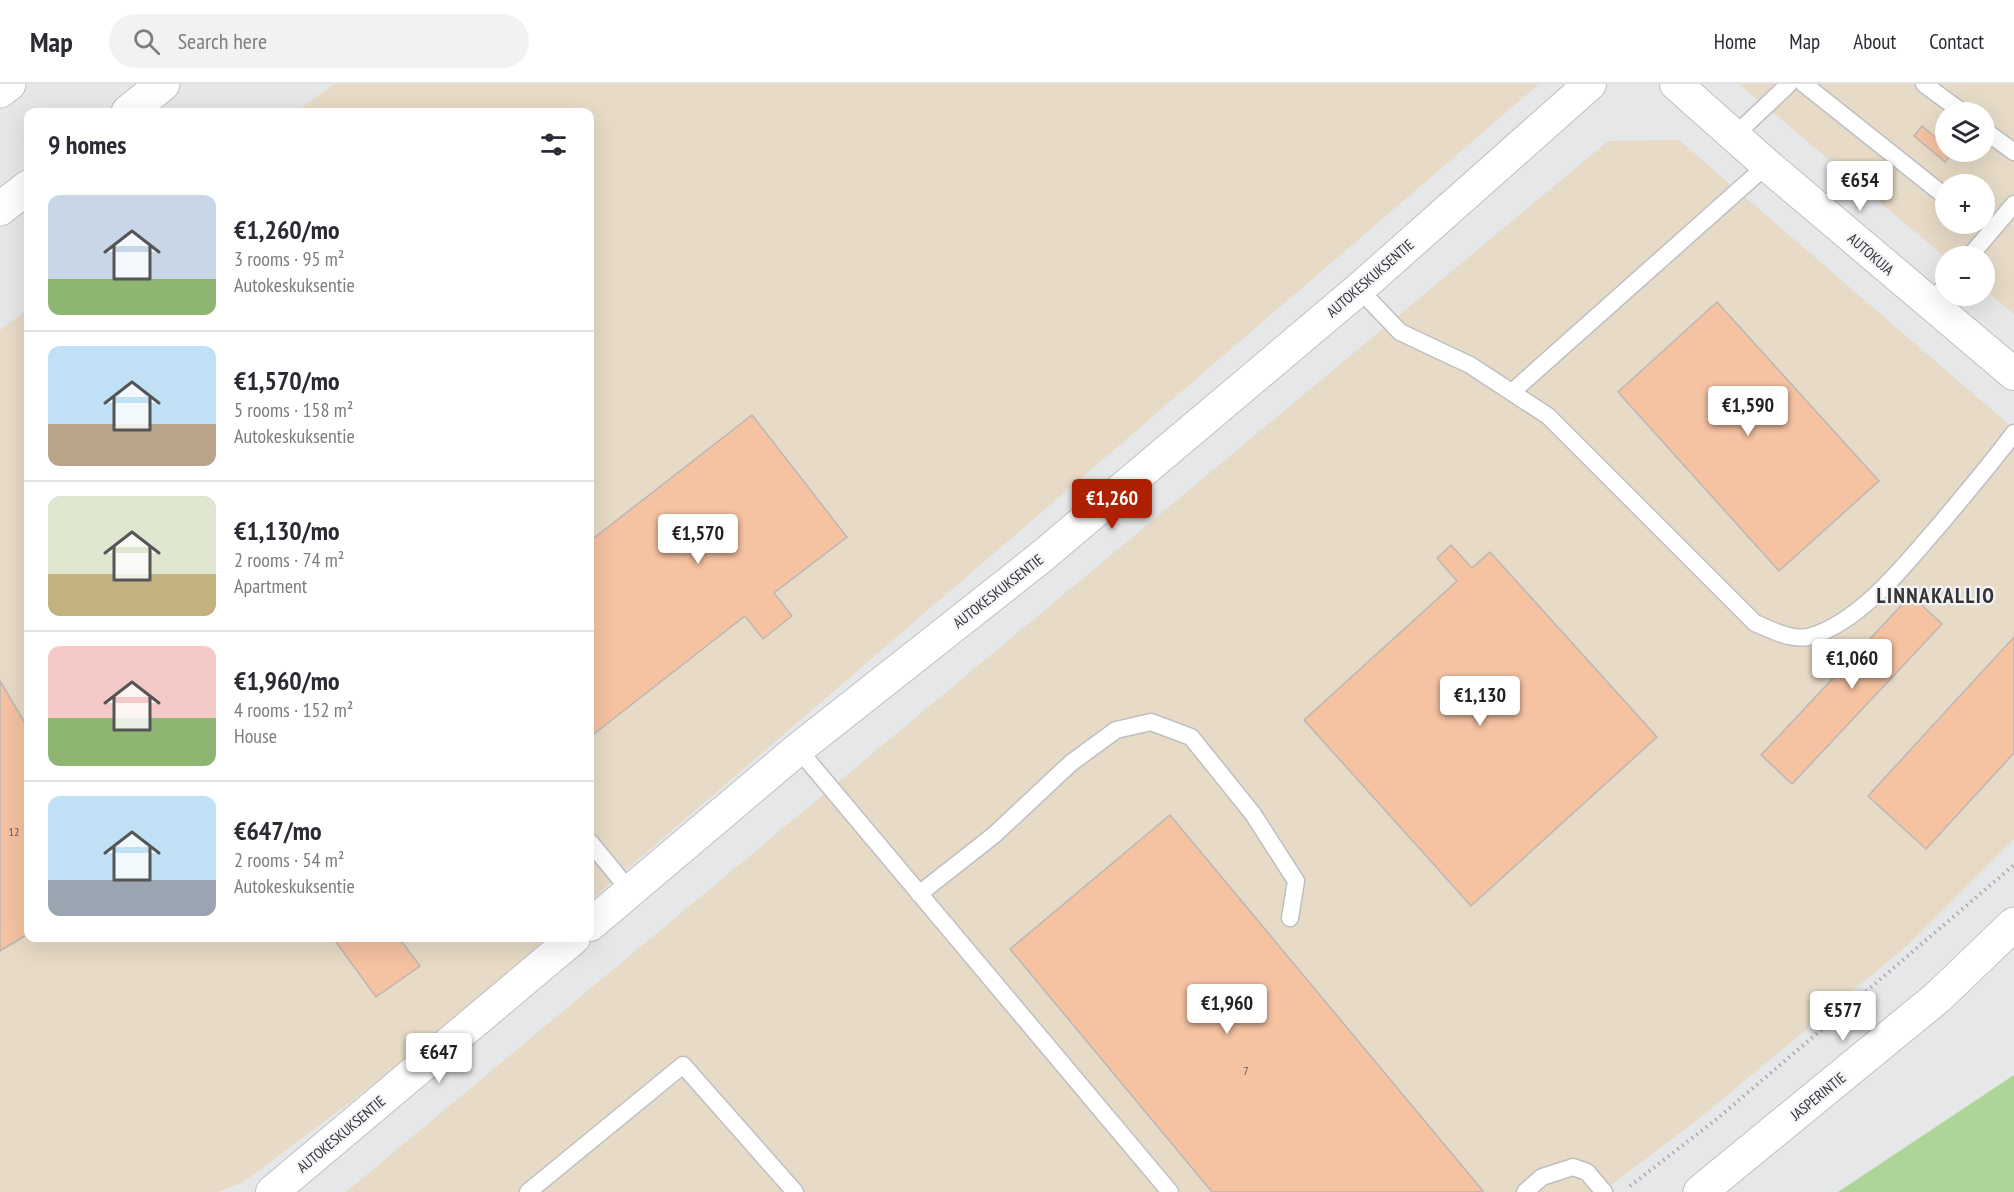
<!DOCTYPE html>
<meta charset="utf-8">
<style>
:root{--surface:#fff;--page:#f2f2f3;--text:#2b2b33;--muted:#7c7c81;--line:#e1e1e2;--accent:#ae2002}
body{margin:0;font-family:"PT Sans Narrow",sans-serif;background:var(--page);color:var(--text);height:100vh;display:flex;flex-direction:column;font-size:22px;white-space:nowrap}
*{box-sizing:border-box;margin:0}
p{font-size:20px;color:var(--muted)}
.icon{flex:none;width:33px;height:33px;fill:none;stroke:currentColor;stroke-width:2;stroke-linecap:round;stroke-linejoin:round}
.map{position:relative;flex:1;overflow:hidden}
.side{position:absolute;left:24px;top:24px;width:570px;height:834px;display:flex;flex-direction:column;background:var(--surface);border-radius:12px;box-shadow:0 6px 24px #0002}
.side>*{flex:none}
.tools{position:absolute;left:1935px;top:18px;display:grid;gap:12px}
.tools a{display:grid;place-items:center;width:60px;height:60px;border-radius:50%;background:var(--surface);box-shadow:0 6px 24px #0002;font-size:30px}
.price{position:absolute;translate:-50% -51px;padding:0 14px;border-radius:6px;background:#fff;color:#222;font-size:20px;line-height:39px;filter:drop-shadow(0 2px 3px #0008)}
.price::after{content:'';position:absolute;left:50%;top:36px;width:18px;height:14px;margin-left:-9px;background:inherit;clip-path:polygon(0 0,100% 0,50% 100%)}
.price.active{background:var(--accent);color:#fff}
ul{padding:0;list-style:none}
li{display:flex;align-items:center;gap:18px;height:150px;padding:0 24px}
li+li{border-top:2px solid var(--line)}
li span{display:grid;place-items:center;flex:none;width:168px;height:120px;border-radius:12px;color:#555}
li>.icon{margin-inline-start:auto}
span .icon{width:72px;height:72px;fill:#fffc;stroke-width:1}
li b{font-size:26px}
h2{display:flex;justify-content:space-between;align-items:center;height:72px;padding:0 24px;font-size:26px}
header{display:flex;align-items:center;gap:36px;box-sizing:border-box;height:84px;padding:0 30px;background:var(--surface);border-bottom:2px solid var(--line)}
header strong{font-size:28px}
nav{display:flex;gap:33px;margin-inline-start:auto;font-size:21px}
.search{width:420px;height:54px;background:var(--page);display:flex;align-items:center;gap:15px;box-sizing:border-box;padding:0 21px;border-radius:33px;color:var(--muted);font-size:22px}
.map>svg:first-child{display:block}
.commercial{fill:#e7dbc7;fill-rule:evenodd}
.green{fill:#add598}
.building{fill:#f5c2a2;stroke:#bab7b5;stroke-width:1.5}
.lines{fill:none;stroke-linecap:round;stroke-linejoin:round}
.lane-casing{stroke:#bdbfc1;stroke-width:19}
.street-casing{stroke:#bdbfc1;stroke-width:34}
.secondary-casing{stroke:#bdbfc1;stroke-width:35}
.highway-casing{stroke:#bdbfc1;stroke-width:35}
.path{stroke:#a8a9ab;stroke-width:4;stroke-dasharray:1.5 4.5;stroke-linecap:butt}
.lane{stroke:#fff;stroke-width:16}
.street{stroke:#fff;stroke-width:32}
.secondary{stroke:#fff;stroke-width:33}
.highway{stroke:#fff;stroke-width:33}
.labels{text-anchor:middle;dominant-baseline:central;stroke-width:4.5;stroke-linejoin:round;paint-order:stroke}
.number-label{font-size:12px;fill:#645850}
.street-label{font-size:15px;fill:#343435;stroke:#f3f4f7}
.district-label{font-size:21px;font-weight:bold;letter-spacing:1.5px;fill:#343435;stroke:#f3f4f7}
</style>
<header>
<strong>Map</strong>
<div class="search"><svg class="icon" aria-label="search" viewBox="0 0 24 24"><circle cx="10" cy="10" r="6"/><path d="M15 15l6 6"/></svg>Search here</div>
<nav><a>Home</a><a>Map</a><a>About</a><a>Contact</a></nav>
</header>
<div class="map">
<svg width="2014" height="1108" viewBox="0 0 2014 1108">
<rect width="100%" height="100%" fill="#e5e7e9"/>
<path class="commercial" d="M 334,0 L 1539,0 L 590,817 L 590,28 L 296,28 Z
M 1739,0 L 2014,0 L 2014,230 L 1985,206 L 1984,172 L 1945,173 ZM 1946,28 L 1984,28 L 1984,68 L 1946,68 ZM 1946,100 L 1984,100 L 1984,140 L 1946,140 Z
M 1679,56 L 2014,345 L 2014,755 L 1909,860 L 1701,1033 L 1602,1108 L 346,1108 L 1608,57 Z
M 28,225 L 28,854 L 547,854 L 390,988 L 242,1099 L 217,1108 L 0,1108 L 0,246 Z"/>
<path class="green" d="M 2014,991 L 2014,1108 L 1838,1108 Z"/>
<path class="building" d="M 1922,42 L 1946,62 L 1946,68 L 1953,69 L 1945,78 L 1914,52 Z
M 1717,218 L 1879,397 L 1779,487 L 1618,308 Z
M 752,331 L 847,453 L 774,509 L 792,532 L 763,555 L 745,532 L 590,653 L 590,457 Z
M 1451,461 L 1472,484 L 1490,468 L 1657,653 L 1471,822 L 1304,636 L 1457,497 L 1437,474 Z
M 1911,511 L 1942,540 L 1792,700 L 1761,671 Z
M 2014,553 L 2014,669 L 1926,765 L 1868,712 Z
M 0,597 L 28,644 L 28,850 L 0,867 Z
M 1170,731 L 1483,1107 L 1482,1108 L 1212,1108 L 1010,865 Z
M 333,854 L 399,854 L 420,882 L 376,913 Z"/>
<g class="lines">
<g class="lane-casing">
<path id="lane" d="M 1804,0 L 1946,113
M 1924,0 L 1962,28
M 1984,46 L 2014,68
M 1734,52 L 1789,0
M 1970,172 L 2014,120
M 1359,205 L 1400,248 L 1470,281 L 1548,332 L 1755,539 C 1772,546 1793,558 1812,552 C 1864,535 1907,478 1942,438 C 1966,409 1991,380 2014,349
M 1929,220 L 1946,201
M 1512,308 L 1767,81
M 798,665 L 1170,1108
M 590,758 L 630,807
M 919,810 L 994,751 L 1071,679 L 1116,646 L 1151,638 L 1191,653 L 1253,730 L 1296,797 L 1290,834
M 528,1108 L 683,981 L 795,1108
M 1525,1108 L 1542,1093 L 1573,1083 L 1587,1088 L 1604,1108"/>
</g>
<g class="street-casing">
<path id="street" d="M 1676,0 L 1767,81 L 2014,290
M 590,841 L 798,665 L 1040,474 L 1359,205 L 1590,0
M 272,1108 L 574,854"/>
</g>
<g class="secondary-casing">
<path id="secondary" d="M 1700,1108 L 1938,913 L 2014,840"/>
</g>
<g class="highway-casing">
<path id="highway" d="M 0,7 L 9,0
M 128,28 L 163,0
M 0,125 L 28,103"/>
</g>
<path class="path" d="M 1630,1102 L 1718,1034 L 2014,781"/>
<use href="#lane" class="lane"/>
<use href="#street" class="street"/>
<use href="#secondary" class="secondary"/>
<use href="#highway" class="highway"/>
</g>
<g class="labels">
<g class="number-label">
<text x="14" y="747">12</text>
<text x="1246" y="986">7</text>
</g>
<g class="street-label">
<text transform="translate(1871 170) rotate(41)">AUTOKUJA</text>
<text transform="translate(1370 194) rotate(-41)">AUTOKESKUKSENTIE</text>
<text transform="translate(998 507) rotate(-38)">AUTOKESKUKSENTIE</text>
<text transform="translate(1818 1012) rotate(-39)">JASPERINTIE</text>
<text transform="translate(341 1050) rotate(-40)">AUTOKESKUKSENTIE</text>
</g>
<g class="district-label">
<text x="1936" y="511">LINNAKALLIO</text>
</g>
</g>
</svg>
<div class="tools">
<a><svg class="icon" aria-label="layers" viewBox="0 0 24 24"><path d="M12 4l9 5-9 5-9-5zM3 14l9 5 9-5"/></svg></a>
<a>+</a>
<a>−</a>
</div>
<b class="price" style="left:1860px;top:128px">€654</b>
<b class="price" style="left:1748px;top:353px">€1,590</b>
<b class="price active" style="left:1112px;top:446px">€1,260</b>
<b class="price" style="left:698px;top:481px">€1,570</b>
<b class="price" style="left:1852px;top:606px">€1,060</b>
<b class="price" style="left:1480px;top:643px">€1,130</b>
<b class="price" style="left:1227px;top:951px">€1,960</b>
<b class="price" style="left:1843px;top:958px">€577</b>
<b class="price" style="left:439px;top:1000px">€647</b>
<section class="side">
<h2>9 homes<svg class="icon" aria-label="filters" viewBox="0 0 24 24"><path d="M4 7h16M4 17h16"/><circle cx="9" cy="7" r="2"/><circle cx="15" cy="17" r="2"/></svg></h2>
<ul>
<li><span style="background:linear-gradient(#c9d6e8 70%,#8fb573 0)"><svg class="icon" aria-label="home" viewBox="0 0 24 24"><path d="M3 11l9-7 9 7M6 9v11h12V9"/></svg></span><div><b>€1,260/mo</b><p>3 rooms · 95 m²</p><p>Autokeskuksentie</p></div></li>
<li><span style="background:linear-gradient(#bfe0f5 65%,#b9a48a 0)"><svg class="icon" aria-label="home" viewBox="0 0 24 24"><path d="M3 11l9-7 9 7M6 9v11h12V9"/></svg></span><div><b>€1,570/mo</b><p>5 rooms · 158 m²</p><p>Autokeskuksentie</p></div></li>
<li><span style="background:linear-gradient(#dfe7d0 65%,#c2b280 0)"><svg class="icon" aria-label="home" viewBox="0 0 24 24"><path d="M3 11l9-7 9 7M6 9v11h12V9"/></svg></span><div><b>€1,130/mo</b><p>2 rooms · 74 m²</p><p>Apartment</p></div></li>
<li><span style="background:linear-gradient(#f6c9c9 60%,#8fb573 0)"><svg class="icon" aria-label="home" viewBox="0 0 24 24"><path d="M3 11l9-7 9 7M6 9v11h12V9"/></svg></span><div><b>€1,960/mo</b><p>4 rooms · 152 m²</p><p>House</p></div></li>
<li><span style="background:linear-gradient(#bfe0f5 70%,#9aa5b1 0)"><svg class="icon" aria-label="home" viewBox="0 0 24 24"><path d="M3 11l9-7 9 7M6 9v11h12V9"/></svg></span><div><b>€647/mo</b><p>2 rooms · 54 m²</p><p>Autokeskuksentie</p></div></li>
</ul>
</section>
</div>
